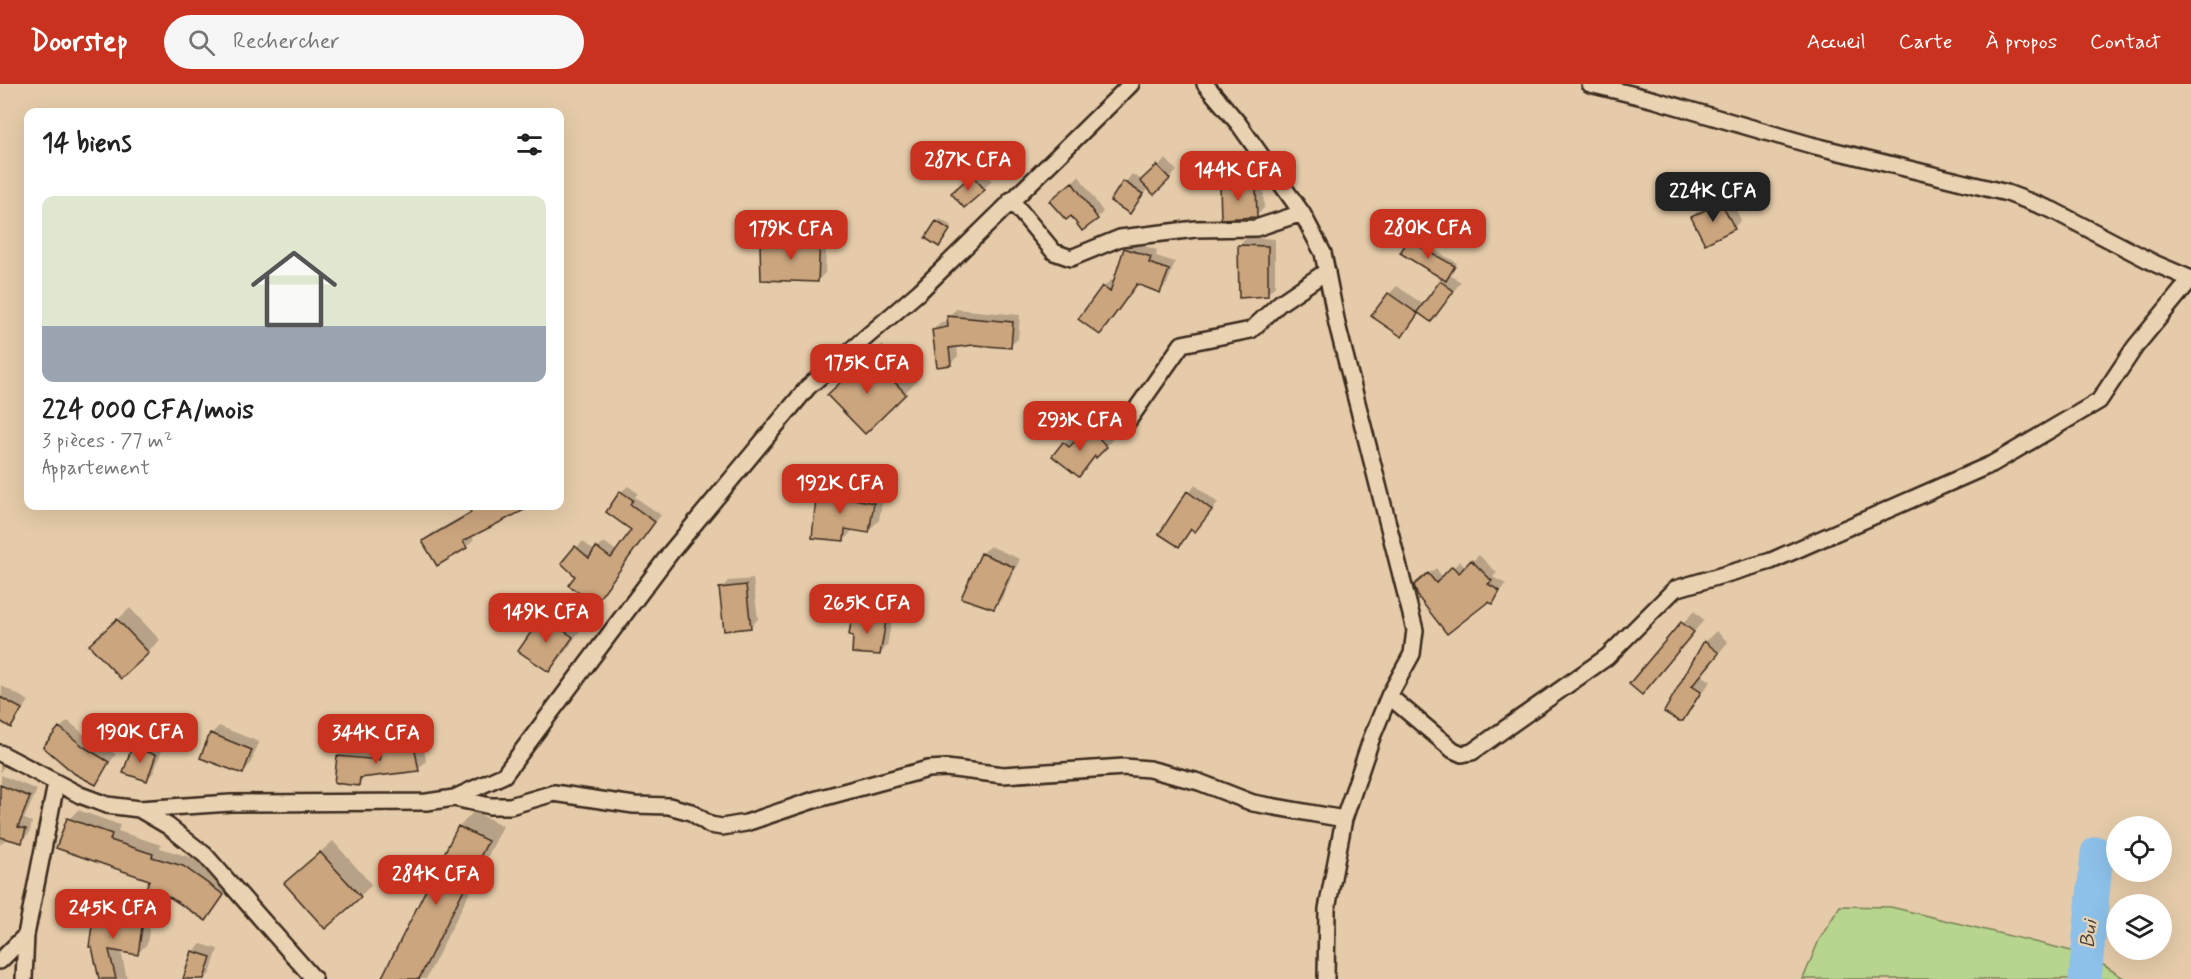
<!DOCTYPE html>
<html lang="fr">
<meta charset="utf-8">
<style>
:root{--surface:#fff;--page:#f6f6f6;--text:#222;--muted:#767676;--accent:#c8321e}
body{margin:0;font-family:Mynerve,sans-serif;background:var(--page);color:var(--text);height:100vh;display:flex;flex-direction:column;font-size:22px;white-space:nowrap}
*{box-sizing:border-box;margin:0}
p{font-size:20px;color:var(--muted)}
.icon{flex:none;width:33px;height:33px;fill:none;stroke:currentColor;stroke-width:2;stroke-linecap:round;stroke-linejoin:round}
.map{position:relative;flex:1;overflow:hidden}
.sheet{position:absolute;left:24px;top:24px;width:540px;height:402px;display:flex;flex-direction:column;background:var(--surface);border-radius:12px;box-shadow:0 6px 24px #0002}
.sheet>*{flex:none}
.controls{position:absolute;left:2106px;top:732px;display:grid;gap:12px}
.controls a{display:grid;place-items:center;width:66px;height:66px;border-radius:50%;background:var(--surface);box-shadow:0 6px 24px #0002;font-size:30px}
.price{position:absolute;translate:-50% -51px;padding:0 14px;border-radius:12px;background:var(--accent);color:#fff;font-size:20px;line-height:39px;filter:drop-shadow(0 2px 3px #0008)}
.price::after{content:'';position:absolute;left:50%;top:36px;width:18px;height:14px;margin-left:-9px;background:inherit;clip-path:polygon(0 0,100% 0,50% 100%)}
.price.current{background:#222;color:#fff}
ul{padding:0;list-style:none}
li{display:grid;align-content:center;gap:12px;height:318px;padding:0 18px}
li span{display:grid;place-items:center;height:186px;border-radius:12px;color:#555}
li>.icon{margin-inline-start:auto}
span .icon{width:108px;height:108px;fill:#fffc;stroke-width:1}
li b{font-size:26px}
h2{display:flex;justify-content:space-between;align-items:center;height:72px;padding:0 18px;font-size:26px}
header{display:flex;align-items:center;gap:36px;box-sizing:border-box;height:84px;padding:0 30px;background:var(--accent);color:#fff}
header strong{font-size:28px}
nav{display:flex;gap:33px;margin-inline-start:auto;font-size:21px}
.search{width:420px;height:54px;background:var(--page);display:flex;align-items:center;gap:15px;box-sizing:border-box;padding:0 21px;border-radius:33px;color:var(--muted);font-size:22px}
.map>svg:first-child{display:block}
.green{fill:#b7d58e;stroke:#798056;stroke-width:1.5}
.shadow{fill:#0003}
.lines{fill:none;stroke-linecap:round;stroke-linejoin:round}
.river{stroke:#8dc1ea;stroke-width:33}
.building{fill:#caa57e;stroke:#3b2a1e;stroke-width:1.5}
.minor-casing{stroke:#3b2a1e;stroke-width:20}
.minor{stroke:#ead3b3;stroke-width:15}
.labels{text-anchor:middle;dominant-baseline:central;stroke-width:4.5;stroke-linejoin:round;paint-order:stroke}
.water-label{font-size:21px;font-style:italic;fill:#47413d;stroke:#ead3b3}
</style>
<header>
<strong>Doorstep</strong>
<div class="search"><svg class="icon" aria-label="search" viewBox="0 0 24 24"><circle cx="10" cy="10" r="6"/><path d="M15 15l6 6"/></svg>Rechercher</div>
<nav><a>Accueil</a><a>Carte</a><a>À propos</a><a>Contact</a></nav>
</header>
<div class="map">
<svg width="2191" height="895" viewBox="0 0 2191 895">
<rect width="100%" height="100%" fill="#e5cba9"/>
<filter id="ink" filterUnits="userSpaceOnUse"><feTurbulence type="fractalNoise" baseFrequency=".0167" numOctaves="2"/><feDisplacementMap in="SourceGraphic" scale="12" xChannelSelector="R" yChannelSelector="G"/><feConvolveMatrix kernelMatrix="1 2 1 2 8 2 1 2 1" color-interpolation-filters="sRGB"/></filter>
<g filter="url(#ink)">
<path class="green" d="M 1840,822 L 1891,823 L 2088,871 L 2125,895 L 1803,895 L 1819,856 Z"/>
<path class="shadow" d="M 1166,75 L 1177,87 L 1154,109 L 1149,104 L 1130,128 L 1112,116 L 1132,90 L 1143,97 Z
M 980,84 L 992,97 L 965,122 L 961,102 Z
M 1079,92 L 1103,128 L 1097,134 L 1058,110 Z
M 1263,94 L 1264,124 L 1256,132 L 1222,103 L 1229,95 Z
M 1729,111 L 1741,136 L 1734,143 L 1693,133 L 1701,125 Z
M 940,135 L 952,142 L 942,157 L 937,138 Z
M 810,146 L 827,146 L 825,189 L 817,197 L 761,160 L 769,153 L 804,152 Z
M 1247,153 L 1275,155 L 1275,202 L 1267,210 L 1240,161 Z
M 1413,153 L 1457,179 L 1450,191 L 1461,198 L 1431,236 L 1420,228 L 1402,252 L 1374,232 L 1389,210 L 1397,202 L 1424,221 L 1445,194 L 1409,157 Z
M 1133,158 L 1157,166 L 1156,172 L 1175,178 L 1167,200 L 1160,207 L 1138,199 L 1107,242 L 1104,203 L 1111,196 L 1115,199 L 1125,165 Z
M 956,225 L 1020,231 L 1018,255 L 1010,262 L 974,259 L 957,261 L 958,272 L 950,280 L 933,246 L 941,238 L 949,237 L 948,233 Z
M 882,261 L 917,297 L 865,348 L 840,299 Z
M 1097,337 L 1114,354 L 1096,372 L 1054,372 L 1072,351 L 1078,356 Z
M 830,394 L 860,398 L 859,404 L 884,408 L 879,436 L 868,447 L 854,445 L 844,456 L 819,405 Z
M 1195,401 L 1218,419 L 1201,440 L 1195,447 L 1192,444 L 1179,461 L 1161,449 Z
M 628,402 L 638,409 L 635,413 L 661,431 L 595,518 L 576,464 L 583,457 L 595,468 L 604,458 L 618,468 L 633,446 L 621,408 Z
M 469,422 L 523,422 L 517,427 L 471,451 L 474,455 L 466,463 L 424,457 L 431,450 L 471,427 Z
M 990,462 L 1020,475 L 1001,516 L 993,524 L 982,469 Z
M 1479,471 L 1497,489 L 1493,493 L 1506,500 L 1492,518 L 1422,495 L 1436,484 L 1443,494 L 1460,477 L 1466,483 Z
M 753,495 L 758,535 L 750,543 L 721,505 L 728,497 Z
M 555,521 L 584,541 L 561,574 L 549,586 L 520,566 Z
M 130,524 L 160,556 L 121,593 L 103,549 Z
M 861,525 L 893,530 L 887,562 L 880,570 L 853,533 Z
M 1694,527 L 1704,536 L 1642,609 L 1631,600 Z
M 1716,547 L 1728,558 L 1701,591 L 1711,597 L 1682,635 L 1666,628 L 1705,558 Z
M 2,602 L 29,617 L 11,642 L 0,636 Z
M 68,637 L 91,656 L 116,670 L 95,700 L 60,644 Z
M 219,642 L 259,658 L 250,681 L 242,688 L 211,650 Z
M 422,654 L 426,677 L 418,685 L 366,692 L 358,700 L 338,672 L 346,664 L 381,668 L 388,658 Z
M 141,656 L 163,663 L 154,688 L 147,695 L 133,663 Z
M 0,666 L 10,674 L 0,688 Z
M 1,691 L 37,706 L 24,735 L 32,738 L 29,750 L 21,757 L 7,753 L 0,761 Z
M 78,726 L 120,741 L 118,747 L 161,761 L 160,764 L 193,774 L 232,801 L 206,835 L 69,735 Z
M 474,727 L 503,742 L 426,895 L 382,895 L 459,743 Z
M 333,757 L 372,801 L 360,812 L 298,788 Z
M 105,819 L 152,827 L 147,860 L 137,870 L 121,867 L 127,895 L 101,895 L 96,829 Z
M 201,860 L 218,865 L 210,890 L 204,895 L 194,895 L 193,868 Z"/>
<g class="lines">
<path class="river" d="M 2085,895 L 2097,769"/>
</g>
<path class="building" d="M 1157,81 L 1170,95 L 1154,111 L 1140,97 Z
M 972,91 L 985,106 L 964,124 L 951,109 Z
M 1123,97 L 1143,110 L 1130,130 L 1110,117 Z
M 1072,98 L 1098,135 L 1082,147 L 1071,132 L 1066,136 L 1049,117 Z
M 1220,102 L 1256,102 L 1257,133 L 1221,135 Z
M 1721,118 L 1735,145 L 1705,160 L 1691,133 Z
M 936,137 L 950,146 L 939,163 L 925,154 Z
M 801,153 L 820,153 L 818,198 L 761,196 L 760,160 L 801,159 Z
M 1408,156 L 1455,182 L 1446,197 L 1400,169 Z
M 1238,161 L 1268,162 L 1268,212 L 1239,214 Z
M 1124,164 L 1151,173 L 1149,179 L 1169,186 L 1160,209 L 1137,200 L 1100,251 L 1078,235 L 1102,202 L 1110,208 Z
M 1440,197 L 1454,207 L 1431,238 L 1417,228 Z
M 1388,209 L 1418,230 L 1402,253 L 1371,232 Z
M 947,232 L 1013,238 L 1011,264 L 974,261 L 949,264 L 951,281 L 937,283 L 932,246 L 948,243 Z
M 869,272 L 906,310 L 865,350 L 827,311 Z
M 1089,344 L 1107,363 L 1096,374 L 1095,372 L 1079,393 L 1052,372 L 1063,358 L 1069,363 Z
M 817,404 L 850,408 L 849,414 L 874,419 L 869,449 L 845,445 L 844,457 L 812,454 Z
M 620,407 L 633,416 L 630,420 L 655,438 L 595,520 L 568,501 L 575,492 L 561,479 L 575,462 L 589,474 L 596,463 L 611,474 L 631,446 L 606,428 Z
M 1187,407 L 1212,426 L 1195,448 L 1191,445 L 1179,463 L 1159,450 Z
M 467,422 L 532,422 L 463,457 L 467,464 L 437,482 L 422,457 L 471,429 Z
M 981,469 L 1014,483 L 994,525 L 961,514 Z
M 1471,476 L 1492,497 L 1488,500 L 1500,507 L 1493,520 L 1488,518 L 1447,550 L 1418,513 L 1414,501 L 1428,489 L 1436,499 L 1452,482 L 1459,489 Z
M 746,501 L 751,544 L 724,547 L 719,504 Z
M 542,532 L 573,553 L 549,588 L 518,567 Z
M 852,532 L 886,537 L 880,571 L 852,569 L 853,552 L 849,551 Z
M 117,535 L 149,569 L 121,595 L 89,561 Z
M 1681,538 L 1694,548 L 1642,611 L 1629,600 Z
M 1704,557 L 1719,569 L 1692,602 L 1701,608 L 1683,637 L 1679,637 L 1664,628 Z
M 0,613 L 22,625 L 11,644 L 0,637 Z
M 59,643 L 84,663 L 109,678 L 96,701 L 75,690 L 43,663 Z
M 210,649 L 252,666 L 243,690 L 200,674 Z
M 414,661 L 419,687 L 360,694 L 359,702 L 334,699 L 337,672 L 380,676 L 379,665 Z
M 132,663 L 156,671 L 147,697 L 123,689 Z
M 0,701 L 30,713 L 18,743 L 26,745 L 22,759 L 0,753 Z
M 67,734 L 112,750 L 110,756 L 153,770 L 152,773 L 183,782 L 224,811 L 206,837 L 171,814 L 146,806 L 149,796 L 56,764 Z
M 458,742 L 488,757 L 419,895 L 381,895 Z
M 320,768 L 361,813 L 325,845 L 284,799 Z
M 94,828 L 143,836 L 138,871 L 109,866 L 116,895 L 99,895 L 92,863 L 89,863 Z
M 192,867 L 211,873 L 204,895 L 183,895 Z"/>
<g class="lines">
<g class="minor-casing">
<path id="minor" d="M 1205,0 L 1238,39 L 1302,129 L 1323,169 L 1337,240 L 1415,546 L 1412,570 L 1389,612 L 1372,653 L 1344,735 L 1327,825 L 1326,895
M 1590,0 L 1655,16 L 1811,61 L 2007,109 L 2052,126 L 2156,180 L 2191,195
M 1011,116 L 1054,168 L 1071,174 L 1120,154 L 1196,145 L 1256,144 L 1302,129
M 1128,337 L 1182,260 L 1251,246 L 1280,219 L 1327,187
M 1389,612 L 1453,666 L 1462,670 L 1472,668 L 1607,573 L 1675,505 L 1771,477 L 1992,380 L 2099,317 L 2135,263 L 2191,195
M 0,669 L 80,711 L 107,721 L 139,725 L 231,719 L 427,718 L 454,714 L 504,691 L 671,468 L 808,303 L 920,207 L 1131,0
M 454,714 L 490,722 L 510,722 L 554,709 L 634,721 L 669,722 L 691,728 L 710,741 L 722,743 L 746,739 L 814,716 L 928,685 L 946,684 L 1003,691 L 1124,683 L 1149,685 L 1199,698 L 1253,719 L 1344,735
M 139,725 L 168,742 L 205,771 L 314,895
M 0,877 L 26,851
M 24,895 L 26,851 L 56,700"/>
</g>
<use href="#minor" class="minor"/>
</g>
</g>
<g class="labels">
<g class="water-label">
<text transform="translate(2089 850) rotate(-84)">Bui</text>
</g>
</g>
</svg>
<div class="controls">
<a><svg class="icon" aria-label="locate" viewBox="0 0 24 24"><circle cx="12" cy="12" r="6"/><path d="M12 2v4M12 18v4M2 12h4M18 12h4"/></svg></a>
<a><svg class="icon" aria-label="layers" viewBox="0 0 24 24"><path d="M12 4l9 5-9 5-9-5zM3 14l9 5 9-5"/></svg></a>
</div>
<b class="price" style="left:968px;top:108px">287K CFA</b>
<b class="price" style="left:1238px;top:118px">144K CFA</b>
<b class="price current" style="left:1713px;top:139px">224K CFA</b>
<b class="price" style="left:1428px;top:176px">280K CFA</b>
<b class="price" style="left:791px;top:177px">179K CFA</b>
<b class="price" style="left:867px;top:311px">175K CFA</b>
<b class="price" style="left:1080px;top:368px">293K CFA</b>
<b class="price" style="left:840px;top:431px">192K CFA</b>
<b class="price" style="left:867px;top:551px">265K CFA</b>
<b class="price" style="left:546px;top:560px">149K CFA</b>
<b class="price" style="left:140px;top:680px">190K CFA</b>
<b class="price" style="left:376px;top:681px">344K CFA</b>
<b class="price" style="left:436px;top:822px">284K CFA</b>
<b class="price" style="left:113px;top:856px">245K CFA</b>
<section class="sheet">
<h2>14 biens<svg class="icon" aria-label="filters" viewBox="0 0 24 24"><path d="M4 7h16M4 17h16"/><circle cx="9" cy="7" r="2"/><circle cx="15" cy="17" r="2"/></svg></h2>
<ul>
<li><span style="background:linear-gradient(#dfe7d0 70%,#9aa5b1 0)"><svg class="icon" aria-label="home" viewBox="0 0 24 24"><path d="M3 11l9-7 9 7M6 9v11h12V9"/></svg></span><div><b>224 000 CFA/mois</b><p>3 pièces · 77 m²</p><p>Appartement</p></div></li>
</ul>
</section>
</div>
